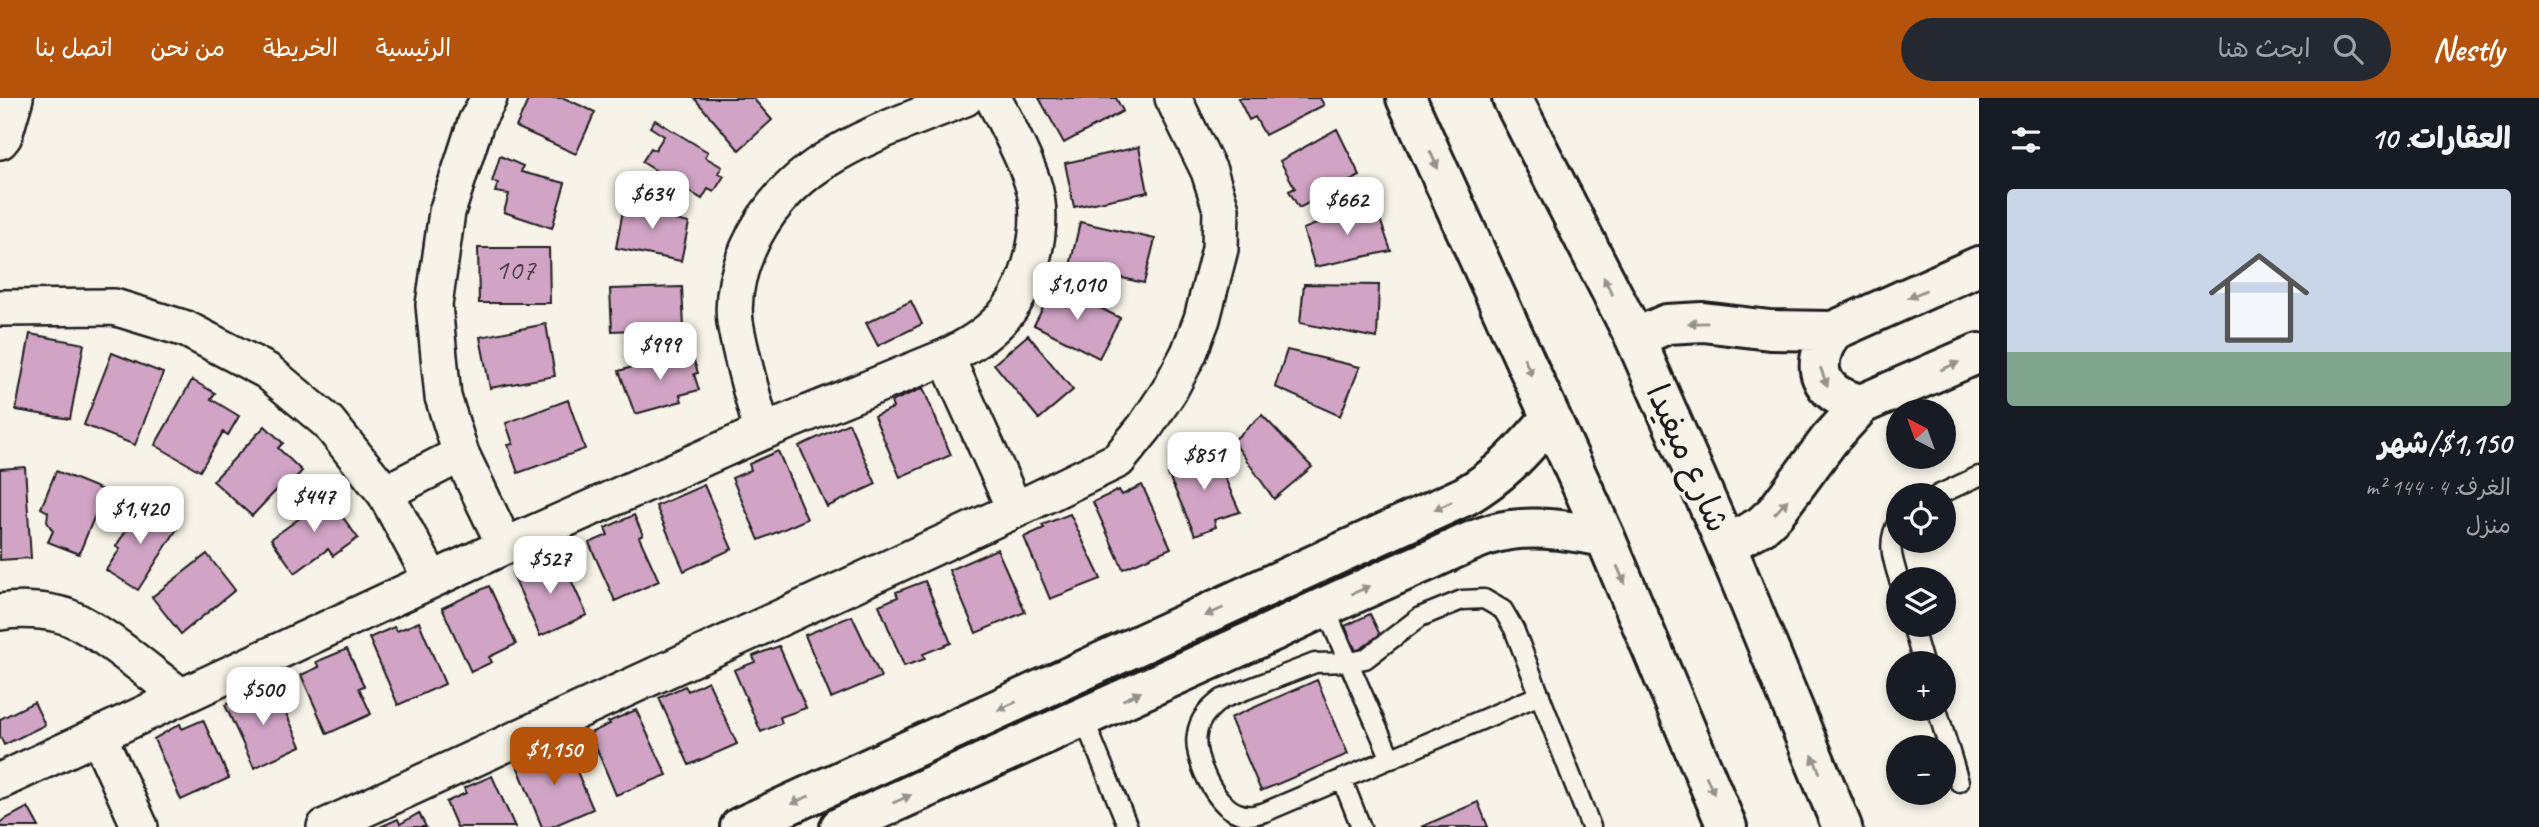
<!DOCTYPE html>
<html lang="ar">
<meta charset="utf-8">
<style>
:root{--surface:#171b24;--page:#242831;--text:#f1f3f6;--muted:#9ea1a6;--line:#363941;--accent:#b45309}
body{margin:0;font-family:Caveat,"Playpen Sans Arabic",sans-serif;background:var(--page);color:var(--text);direction:rtl;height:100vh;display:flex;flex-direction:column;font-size:26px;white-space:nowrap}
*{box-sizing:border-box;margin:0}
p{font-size:23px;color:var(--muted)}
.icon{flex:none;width:38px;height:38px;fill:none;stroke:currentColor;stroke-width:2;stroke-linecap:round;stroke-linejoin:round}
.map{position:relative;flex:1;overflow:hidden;direction:ltr}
.panel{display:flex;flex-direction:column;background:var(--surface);width:560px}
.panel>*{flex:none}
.needle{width:46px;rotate:319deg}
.controls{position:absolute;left:1886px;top:301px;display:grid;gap:14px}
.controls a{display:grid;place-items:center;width:70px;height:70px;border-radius:50%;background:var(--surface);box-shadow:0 4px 10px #0003;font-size:35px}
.price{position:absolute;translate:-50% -60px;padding:0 16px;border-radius:14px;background:#fff;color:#222;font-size:23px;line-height:46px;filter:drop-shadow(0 2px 4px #0008)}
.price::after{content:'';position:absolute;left:50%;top:42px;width:21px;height:16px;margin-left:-10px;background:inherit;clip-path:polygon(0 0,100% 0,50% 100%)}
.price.on{background:var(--accent);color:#fff}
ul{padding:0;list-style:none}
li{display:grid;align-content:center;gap:14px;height:371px;padding:0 28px}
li+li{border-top:2px solid var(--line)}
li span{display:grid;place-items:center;height:217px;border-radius:7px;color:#555}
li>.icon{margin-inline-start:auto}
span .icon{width:126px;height:126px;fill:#fffc;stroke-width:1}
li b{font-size:30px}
h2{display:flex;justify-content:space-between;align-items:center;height:84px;padding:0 28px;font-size:30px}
header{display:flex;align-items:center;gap:42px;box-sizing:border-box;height:98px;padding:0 35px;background:var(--accent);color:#fff}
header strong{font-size:33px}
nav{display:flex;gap:38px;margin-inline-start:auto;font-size:24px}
.search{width:490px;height:63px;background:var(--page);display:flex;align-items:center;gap:18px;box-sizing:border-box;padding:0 24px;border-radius:38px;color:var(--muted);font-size:26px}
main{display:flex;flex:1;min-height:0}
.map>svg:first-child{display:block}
.building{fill:#d1a4c6;stroke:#1c1c1c;stroke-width:2}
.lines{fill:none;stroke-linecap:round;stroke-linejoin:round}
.service-casing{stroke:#1c1c1c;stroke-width:23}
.minor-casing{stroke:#1c1c1c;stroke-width:40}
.tertiary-casing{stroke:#1c1c1c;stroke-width:44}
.service{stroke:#f7f3e8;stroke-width:18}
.minor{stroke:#f7f3e8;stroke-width:35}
.tertiary{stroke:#f7f3e8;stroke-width:38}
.oneway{fill:#94928c}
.labels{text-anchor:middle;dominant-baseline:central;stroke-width:7;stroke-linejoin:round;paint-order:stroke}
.number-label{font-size:30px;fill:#493e46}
.street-label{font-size:33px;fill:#1c1c1c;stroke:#f7f3e8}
</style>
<header>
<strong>Nestly</strong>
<div class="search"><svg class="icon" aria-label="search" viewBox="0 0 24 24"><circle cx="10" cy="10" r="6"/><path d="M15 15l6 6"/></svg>ابحث هنا</div>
<nav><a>الرئيسية</a><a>الخريطة</a><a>من نحن</a><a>اتصل بنا</a></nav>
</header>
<main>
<section class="panel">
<h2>العقارات: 10<svg class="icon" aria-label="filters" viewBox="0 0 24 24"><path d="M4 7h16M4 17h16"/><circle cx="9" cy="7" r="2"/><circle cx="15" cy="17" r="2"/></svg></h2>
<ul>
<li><span style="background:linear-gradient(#c9d6e8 75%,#7fa58c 0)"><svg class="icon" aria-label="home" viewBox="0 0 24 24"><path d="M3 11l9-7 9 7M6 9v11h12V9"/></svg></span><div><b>$1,150/شهر</b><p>الغرف: 4 · 144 m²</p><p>منزل</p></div></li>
</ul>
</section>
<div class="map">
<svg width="1979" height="729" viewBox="0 0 1979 729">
<rect width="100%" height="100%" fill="#f7f3e8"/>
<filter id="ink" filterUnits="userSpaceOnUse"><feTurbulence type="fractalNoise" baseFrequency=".0143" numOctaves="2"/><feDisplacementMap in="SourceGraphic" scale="14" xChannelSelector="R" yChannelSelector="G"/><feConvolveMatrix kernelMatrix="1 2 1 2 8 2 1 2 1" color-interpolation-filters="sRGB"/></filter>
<g filter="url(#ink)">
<path class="building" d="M 529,0 L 564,0 L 595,14 L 576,56 L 516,29 Z
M 694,0 L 753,0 L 772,22 L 739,52 Z
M 1039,0 L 1116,0 L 1123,13 L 1064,45 Z
M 1238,0 L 1320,0 L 1324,7 L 1265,37 L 1255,19 L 1249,22 Z
M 655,22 L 708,54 L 705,59 L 722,69 L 718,75 L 724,78 L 714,94 L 708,91 L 702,101 L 642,64 L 651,50 L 655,52 L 664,38 L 650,29 Z
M 1337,31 L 1360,78 L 1299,110 L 1289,93 L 1295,90 L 1280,63 Z
M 1139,49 L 1148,94 L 1074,109 L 1065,65 Z
M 500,58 L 523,68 L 521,74 L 565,85 L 552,130 L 504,114 L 509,96 L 495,94 L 498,85 L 492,84 Z
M 625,102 L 673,111 L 671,121 L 689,125 L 681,163 L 616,150 Z
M 1374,104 L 1391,153 L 1315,169 L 1303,131 Z
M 1080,124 L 1155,141 L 1144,185 L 1070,168 Z
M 478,150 L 549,150 L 550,205 L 479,205 Z
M 1304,186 L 1379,187 L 1377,240 L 1300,225 Z
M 1055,187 L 1120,220 L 1099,260 L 1034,227 Z
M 682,189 L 684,230 L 612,233 L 610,191 Z
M 911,203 L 922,226 L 878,248 L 866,225 Z
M 546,226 L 555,278 L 490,290 L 480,239 Z
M 30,236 L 84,246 L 70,321 L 16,312 Z
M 1028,237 L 1073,292 L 1039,321 L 994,266 Z
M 1287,252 L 1360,269 L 1340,318 L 1275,289 Z
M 685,253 L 688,262 L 693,260 L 698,275 L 694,276 L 699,292 L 680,297 L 682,303 L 635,316 L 619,273 Z
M 112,255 L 163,275 L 135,347 L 84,327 Z
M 192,282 L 215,295 L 211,301 L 239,318 L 228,337 L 223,334 L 200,373 L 155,347 Z
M 923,290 L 951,357 L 900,379 L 874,318 L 893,310 L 891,304 Z
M 568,302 L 585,351 L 518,375 L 508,347 L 513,346 L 506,325 Z
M 1262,317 L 1312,369 L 1274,401 L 1233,343 Z
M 849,325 L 876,386 L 827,409 L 799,348 Z
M 265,328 L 283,345 L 278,350 L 302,373 L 287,389 L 283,385 L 252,418 L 213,383 Z
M 1212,351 L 1240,414 L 1214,422 L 1216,429 L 1195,437 L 1168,376 L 1189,368 L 1187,362 Z
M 778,353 L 807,421 L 759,442 L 732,380 L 751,372 L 749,366 Z
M 25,369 L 31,460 L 0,462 L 0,371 Z
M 56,373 L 105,393 L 79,456 L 48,444 L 53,433 L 47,424 L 48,414 L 41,410 Z
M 704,387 L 732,451 L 684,473 L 656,408 Z
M 1142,387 L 1171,450 L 1123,471 L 1093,404 L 1119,392 L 1122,397 Z
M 325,395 L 358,440 L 333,458 L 328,451 L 295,475 L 271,441 L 308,414 L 306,409 Z
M 137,405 L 177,431 L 138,492 L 106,472 L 120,451 L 116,448 L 127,431 L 122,428 Z
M 1070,416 L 1101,481 L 1050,501 L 1024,439 L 1044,430 L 1042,427 Z
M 634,417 L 643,437 L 639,439 L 659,483 L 615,503 L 589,445 L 608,437 L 605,430 Z
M 997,451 L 1025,514 L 976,535 L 949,472 Z
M 207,456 L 235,492 L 181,536 L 152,499 Z
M 561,460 L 587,517 L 540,538 L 512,475 L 530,466 L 533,472 Z
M 925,483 L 951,545 L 923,556 L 925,561 L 904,568 L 879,507 L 898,499 L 896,494 Z
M 489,488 L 516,546 L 489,559 L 492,564 L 471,574 L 442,510 Z
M 1370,516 L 1382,541 L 1356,553 L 1345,528 Z
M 852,518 L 881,579 L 831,600 L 805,537 Z
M 419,524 L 445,586 L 398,607 L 369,540 L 394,529 L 397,533 Z
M 779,548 L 806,610 L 780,619 L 782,625 L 761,634 L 734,572 L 755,564 L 753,558 Z
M 347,551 L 364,588 L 359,590 L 371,616 L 327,636 L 301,577 L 319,569 L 316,564 Z
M 1317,582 L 1348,656 L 1261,693 L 1230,620 Z
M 708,583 L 737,646 L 689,667 L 659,600 L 685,588 L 688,593 Z
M 275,591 L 301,648 L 254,670 L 225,607 L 243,599 L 246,604 Z
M 34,604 L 45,627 L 4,647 L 0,638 L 0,621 Z
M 636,612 L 667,677 L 616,697 L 590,635 L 610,626 L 608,624 Z
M 203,622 L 229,680 L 181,702 L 154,641 L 180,626 L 182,631 Z
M 566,648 L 593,711 L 551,729 L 542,729 L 516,665 L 543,653 L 545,658 Z
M 492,678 L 515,729 L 457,729 L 446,704 L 466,695 L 464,690 Z
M 1478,704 L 1488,729 L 1421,729 Z
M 28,709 L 39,729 L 0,729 L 0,724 Z
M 419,715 L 426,729 L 380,729 L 398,721 L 400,726 Z"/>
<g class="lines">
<g class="service-casing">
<path id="service" d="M 1938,397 L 1979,378
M 1899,422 C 1886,443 1892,460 1899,482
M 1324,508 L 1391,661
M 1912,527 L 1923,565
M 1540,597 L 1265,714 C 1255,717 1248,719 1238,715 C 1215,708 1192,658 1197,636 C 1199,620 1210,610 1222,601 L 1315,565 L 1349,564 L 1365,561 L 1420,519 L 1462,502 L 1484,501 L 1503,512 L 1514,531 L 1591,729
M 1937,611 L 1959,684
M 1083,619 L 1128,729
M 1342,681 L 1361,729"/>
</g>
<g class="minor-casing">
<path id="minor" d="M 489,0 L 476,24 L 447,114 L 434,207 L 443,299 L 461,356 L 505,448
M 0,43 L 4,38 L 15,0
M 0,210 L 114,209 L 186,231 L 267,273 L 328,324 L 385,395 L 432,482
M 946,259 L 1015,412
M 762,334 C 753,298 741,261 735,224 C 732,199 738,174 748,151 C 788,58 879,35 965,0
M 385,395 L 461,356
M 0,514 C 19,511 46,512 65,518 C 99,530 150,576 181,598
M 99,639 L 140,729
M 0,683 L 505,448 L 762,334 L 946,259 C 965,250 984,239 999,223 C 1031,192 1047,125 1032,83 C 1022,54 1007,27 993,0
M 325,729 L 1015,412 L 1118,362 L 1145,329 L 1169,293 L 1189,255 L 1202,221 L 1220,151 L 1221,111 L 1209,73 L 1173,0"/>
</g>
<g class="tertiary-casing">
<path id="tertiary" d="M 1406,0 L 1605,439 L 1727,729
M 1512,0 L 1635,240 L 1726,447 L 1842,729
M 1833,233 C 1808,269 1819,297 1862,306
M 1635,240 L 1667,226 L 1703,224 L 1770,232 L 1833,233 L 1979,168
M 1726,447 L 1761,428 L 1775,415 L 1829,342 L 1862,306 L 1979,255
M 740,729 L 1465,398 C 1502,377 1524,351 1551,320
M 840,729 L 1274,533 C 1325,508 1377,485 1430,462 C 1455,451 1482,436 1510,432 C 1542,428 1573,433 1605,439"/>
</g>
<use href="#service" class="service"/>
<use href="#minor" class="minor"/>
<use href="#tertiary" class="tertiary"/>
</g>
<defs><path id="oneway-solid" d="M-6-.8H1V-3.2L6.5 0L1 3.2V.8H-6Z" transform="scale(1.75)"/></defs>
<g class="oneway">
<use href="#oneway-solid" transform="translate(1434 62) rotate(66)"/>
<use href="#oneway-solid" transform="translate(1608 188) rotate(-117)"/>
<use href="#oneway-solid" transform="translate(1917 196) rotate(156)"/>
<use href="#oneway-solid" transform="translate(1698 225) rotate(179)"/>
<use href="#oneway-solid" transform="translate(1950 268) rotate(-23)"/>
<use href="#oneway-solid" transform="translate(1528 269) rotate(66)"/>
<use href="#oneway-solid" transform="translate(1824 279) rotate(69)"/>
<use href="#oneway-solid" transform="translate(1443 408) rotate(155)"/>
<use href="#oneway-solid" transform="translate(1781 409) rotate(-48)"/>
<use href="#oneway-solid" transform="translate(1621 477) rotate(67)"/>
<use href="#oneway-solid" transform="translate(1361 492) rotate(-23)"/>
<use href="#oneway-solid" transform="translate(1214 514) rotate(156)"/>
<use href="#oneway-solid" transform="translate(1132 598) rotate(-24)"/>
<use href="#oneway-solid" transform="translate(1007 608) rotate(156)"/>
<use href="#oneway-solid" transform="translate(1816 666) rotate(-113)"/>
<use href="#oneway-solid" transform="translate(1710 687) rotate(67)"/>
<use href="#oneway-solid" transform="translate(902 701) rotate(-24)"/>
<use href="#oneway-solid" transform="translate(800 702) rotate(156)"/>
</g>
</g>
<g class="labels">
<g class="number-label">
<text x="515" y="171">107</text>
</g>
<g class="street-label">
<text transform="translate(1688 360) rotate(66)">شارع ميفيدا</text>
</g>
</g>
</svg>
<div class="controls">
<a><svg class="needle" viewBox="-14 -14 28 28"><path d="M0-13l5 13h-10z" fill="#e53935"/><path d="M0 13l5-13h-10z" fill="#9ea1a6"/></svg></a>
<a><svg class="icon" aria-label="locate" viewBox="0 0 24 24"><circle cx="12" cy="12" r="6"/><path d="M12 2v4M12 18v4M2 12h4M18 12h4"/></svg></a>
<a><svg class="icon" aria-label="layers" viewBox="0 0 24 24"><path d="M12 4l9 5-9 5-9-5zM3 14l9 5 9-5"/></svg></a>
<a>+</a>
<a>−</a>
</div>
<b class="price" style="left:652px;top:133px">$634</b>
<b class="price" style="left:1347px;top:139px">$662</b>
<b class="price" style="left:1077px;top:224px">$1,010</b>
<b class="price" style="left:660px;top:284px">$999</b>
<b class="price" style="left:1204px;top:394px">$851</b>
<b class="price" style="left:314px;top:436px">$447</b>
<b class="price" style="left:140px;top:448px">$1,420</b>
<b class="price" style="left:550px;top:498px">$527</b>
<b class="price" style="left:263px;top:629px">$500</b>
<b class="price on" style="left:554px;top:689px">$1,150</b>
</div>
</main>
